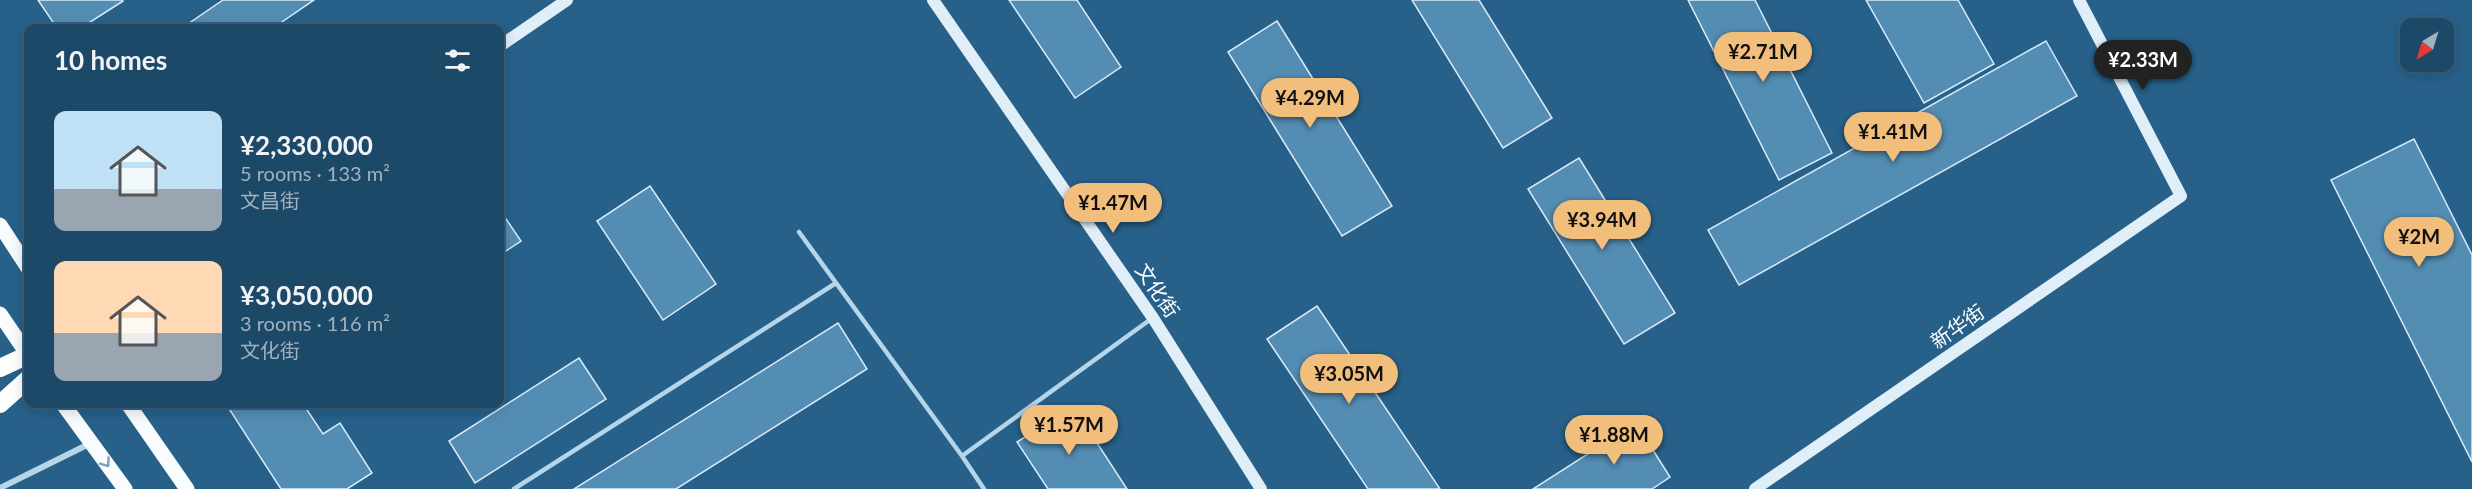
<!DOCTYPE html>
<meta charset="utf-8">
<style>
:root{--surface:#1d4968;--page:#2a5371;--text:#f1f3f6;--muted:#a0b2c0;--line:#3b617c;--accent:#f2be7b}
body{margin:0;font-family:Lato,"Noto Sans SC",sans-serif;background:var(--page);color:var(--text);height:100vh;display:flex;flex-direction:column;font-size:22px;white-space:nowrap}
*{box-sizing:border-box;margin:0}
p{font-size:20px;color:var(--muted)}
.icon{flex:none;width:33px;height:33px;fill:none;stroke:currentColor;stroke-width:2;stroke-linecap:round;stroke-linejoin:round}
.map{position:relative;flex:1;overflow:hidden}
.details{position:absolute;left:24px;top:24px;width:480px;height:384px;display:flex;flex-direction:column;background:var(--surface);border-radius:12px;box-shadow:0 3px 15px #0003,0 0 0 2px var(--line)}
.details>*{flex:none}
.needle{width:39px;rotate:218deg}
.tools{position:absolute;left:2400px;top:18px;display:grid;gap:12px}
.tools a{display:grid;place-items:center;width:54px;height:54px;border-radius:12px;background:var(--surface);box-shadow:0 3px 15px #0003,0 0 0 2px var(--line);font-size:30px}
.price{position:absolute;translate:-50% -51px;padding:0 14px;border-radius:21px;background:var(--accent);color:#111;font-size:20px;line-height:39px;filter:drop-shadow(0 2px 3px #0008)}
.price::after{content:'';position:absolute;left:50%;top:36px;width:18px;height:14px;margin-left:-9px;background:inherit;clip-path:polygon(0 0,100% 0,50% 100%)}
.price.on{background:#222;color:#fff}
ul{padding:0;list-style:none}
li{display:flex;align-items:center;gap:18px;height:150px;padding:0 30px}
li span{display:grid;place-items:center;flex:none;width:168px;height:120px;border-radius:12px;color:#555}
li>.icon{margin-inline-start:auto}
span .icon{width:72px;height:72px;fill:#fffc;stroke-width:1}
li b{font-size:26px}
h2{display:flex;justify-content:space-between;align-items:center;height:72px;padding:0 30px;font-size:26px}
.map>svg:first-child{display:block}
.building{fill:#548db3;stroke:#d9ebf7;stroke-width:1.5}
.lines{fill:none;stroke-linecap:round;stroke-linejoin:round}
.lane{stroke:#b5d5e9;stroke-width:4.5}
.street{stroke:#b5d5e9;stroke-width:6}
.secondary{stroke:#e0eef8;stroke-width:12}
.primary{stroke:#f8fcfe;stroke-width:15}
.highway{stroke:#fff;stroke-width:18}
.oneway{stroke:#7b9fb8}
.labels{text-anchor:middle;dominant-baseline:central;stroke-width:6;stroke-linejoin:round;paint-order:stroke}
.street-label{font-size:20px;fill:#fff;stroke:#27618a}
</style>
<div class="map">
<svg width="2472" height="489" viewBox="0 0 2472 489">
<rect width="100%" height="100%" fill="#27618a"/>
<path class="building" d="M 38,0 L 122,0 L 123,1 L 81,28 L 57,28 Z
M 223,0 L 314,0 L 273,28 L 182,28 Z
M 1009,0 L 1077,0 L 1121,67 L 1075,98 Z
M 1412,0 L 1479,0 L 1552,118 L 1503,148 Z
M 1688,0 L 1755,0 L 1832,153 L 1779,180 Z
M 1866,0 L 1958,0 L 1994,64 L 1924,103 Z
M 1277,21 L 1392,206 L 1342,236 L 1228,52 Z
M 2046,41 L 2077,96 L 1739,285 L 1708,230 Z
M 2414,139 L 2472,255 L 2472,462 L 2331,180 Z
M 1579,158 L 1675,313 L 1624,344 L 1528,189 Z
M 650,186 L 716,284 L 663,320 L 597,221 Z
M 500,210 L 521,241 L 500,255 Z
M 1317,306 L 1440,489 L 1368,489 L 1267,339 Z
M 838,323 L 867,369 L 676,489 L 574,489 Z
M 579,358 L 606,399 L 475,483 L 449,441 Z
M 226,404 L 317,404 L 307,410 L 323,434 L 340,423 L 372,473 L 347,489 L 281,489 Z
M 1073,406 L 1127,489 L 1048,489 L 1017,442 Z
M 1636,423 L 1670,477 L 1652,489 L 1533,489 Z"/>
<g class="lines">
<path class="lane" d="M 799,232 L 962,456 L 1151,319
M 962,456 L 984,489
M 514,489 L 836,283"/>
<path class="street" d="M 0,488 L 91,443"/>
<path class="secondary" d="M 933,0 L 1153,318 L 1261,489
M 500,46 L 567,0
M 1755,489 L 2181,196 L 2079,0"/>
<path class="primary" d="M 0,225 L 28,268
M 0,314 L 28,355
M 63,404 L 125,489
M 128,404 L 187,489"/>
<path class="highway" d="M 0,368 L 28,355
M 0,404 L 28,379"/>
</g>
<defs><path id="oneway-chevron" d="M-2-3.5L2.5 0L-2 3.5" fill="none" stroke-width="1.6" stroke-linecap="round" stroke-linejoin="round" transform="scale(1.5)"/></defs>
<use class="oneway" href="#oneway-chevron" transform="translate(106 463) rotate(54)"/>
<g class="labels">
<g class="street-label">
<text transform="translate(1158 290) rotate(56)">文化街</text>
<text transform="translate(1957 326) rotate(-35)">新华街</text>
</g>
</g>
</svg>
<div class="tools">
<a><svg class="needle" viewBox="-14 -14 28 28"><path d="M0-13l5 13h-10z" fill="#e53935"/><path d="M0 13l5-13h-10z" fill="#a0b2c0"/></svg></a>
</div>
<b class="price" style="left:1763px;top:83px">¥2.71M</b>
<b class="price on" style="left:2143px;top:91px">¥2.33M</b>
<b class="price" style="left:1310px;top:129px">¥4.29M</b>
<b class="price" style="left:1893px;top:163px">¥1.41M</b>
<b class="price" style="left:1113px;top:234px">¥1.47M</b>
<b class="price" style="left:1602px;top:251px">¥3.94M</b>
<b class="price" style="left:2419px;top:268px">¥2M</b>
<b class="price" style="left:1349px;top:405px">¥3.05M</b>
<b class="price" style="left:1069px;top:456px">¥1.57M</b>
<b class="price" style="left:1614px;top:466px">¥1.88M</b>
<section class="details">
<h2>10 homes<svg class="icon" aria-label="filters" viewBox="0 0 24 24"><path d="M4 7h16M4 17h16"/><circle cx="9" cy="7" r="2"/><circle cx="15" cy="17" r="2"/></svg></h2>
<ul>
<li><span style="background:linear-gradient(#bfe0f5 65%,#9aa5b1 0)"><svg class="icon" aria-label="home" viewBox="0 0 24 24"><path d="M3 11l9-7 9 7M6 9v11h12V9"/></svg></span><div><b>¥2,330,000</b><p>5 rooms · 133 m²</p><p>文昌街</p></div></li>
<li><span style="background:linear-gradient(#ffd9b3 60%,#9aa5b1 0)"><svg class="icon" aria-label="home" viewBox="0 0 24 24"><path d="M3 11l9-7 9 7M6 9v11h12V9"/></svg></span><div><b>¥3,050,000</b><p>3 rooms · 116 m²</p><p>文化街</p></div></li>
</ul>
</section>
</div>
